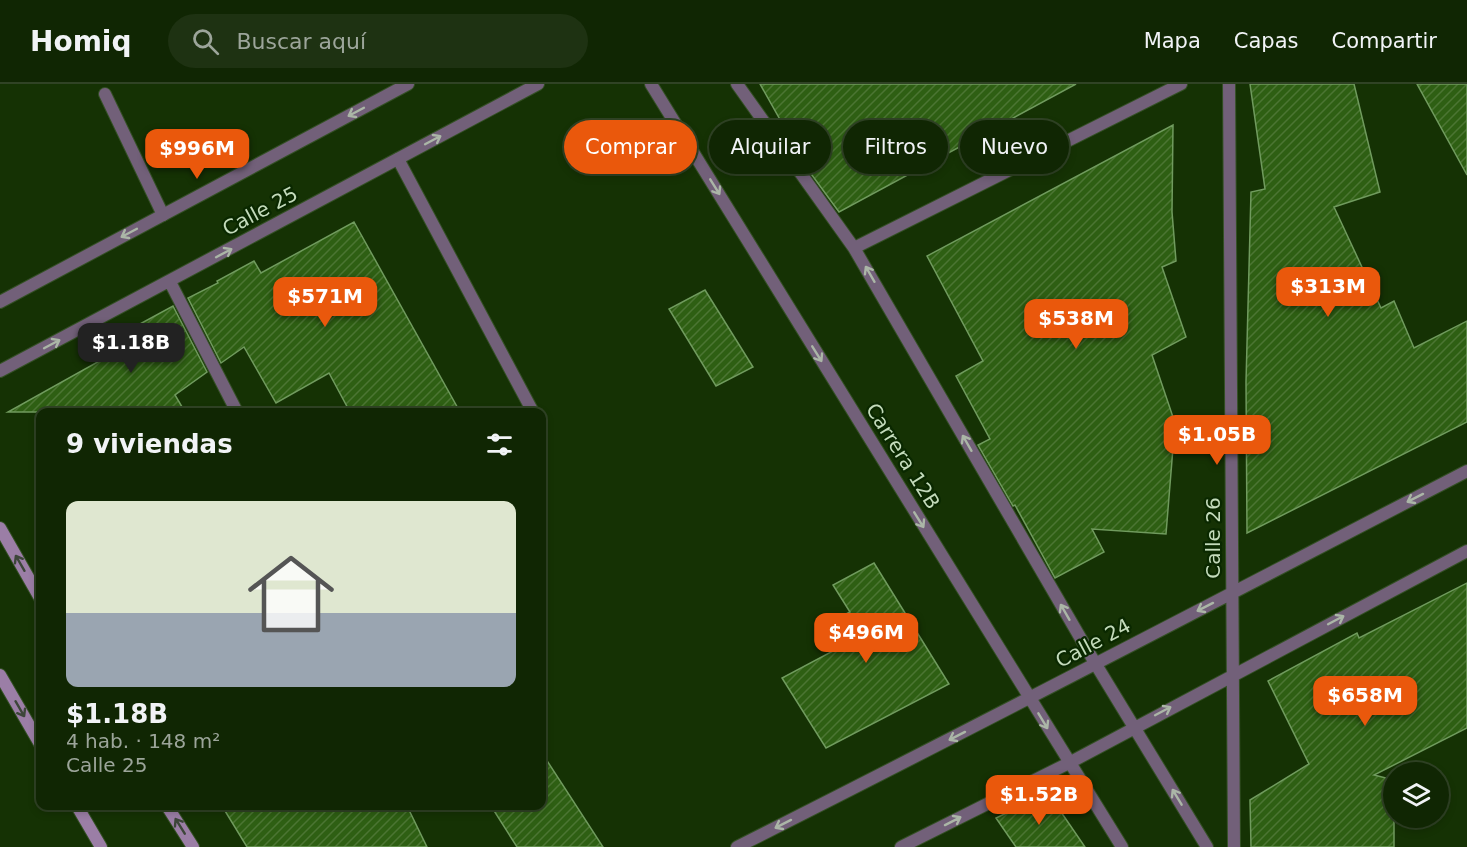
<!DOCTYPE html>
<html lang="es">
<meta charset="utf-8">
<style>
:root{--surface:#102603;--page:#1e3212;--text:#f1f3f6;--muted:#9ca59a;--line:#304325;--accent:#ea580c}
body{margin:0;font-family:"DejaVu Sans",sans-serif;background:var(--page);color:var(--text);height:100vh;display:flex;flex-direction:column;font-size:22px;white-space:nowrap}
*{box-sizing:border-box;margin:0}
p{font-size:20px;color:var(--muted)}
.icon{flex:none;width:33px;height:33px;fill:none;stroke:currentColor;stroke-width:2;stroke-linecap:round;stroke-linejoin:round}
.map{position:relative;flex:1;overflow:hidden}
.side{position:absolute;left:36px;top:324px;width:510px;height:402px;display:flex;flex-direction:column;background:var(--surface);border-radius:12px;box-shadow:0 3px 9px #0003,0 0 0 2px var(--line)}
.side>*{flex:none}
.hud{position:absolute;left:564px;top:36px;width:570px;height:54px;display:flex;gap:12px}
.fabs{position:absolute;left:1383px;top:678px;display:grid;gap:12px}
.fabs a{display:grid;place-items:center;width:66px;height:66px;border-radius:50%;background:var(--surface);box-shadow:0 3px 9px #0003,0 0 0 2px var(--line);font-size:30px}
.price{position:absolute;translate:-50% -51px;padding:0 14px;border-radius:12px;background:var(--accent);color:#fff;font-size:20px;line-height:39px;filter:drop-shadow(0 2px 3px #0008)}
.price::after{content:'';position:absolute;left:50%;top:36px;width:18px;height:14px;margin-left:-9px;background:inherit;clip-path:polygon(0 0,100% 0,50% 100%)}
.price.selected{background:#222;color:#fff}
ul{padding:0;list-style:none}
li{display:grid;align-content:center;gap:12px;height:318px;padding:0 30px}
li span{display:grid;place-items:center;height:186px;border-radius:12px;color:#555}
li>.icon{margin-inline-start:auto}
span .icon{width:108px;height:108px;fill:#fffc;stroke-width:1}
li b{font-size:26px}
h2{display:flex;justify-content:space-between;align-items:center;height:72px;padding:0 30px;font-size:26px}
.chip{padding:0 21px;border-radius:27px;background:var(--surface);box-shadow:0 3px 9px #0003,0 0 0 2px var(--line);font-size:21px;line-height:54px}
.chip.selected{background:var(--accent);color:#fff}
header{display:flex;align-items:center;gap:36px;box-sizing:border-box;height:84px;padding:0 30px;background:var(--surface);border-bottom:2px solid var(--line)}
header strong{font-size:28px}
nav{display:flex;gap:33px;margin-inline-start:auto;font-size:21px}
.search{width:420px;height:54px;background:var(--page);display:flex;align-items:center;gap:15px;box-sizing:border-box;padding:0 21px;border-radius:33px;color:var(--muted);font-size:22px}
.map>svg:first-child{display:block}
.building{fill:url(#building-hatch);stroke:#709b5e;stroke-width:1.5}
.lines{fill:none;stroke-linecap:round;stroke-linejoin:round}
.lane-casing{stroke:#345025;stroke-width:14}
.street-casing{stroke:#345025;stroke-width:14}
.secondary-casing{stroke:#345025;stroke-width:14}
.lane{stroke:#726079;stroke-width:12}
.street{stroke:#726079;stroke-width:12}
.secondary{stroke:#9b7ea6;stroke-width:12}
.oneway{stroke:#abb6a7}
.oneway2{stroke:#3d463a}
.labels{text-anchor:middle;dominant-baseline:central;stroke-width:4.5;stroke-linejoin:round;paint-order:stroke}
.street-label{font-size:20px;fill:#c4dbbb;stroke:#0a2800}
</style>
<header>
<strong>Homiq</strong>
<div class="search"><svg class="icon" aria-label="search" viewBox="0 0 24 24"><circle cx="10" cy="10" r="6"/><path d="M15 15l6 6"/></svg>Buscar aquí</div>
<nav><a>Mapa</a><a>Capas</a><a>Compartir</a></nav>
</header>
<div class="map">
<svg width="1467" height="763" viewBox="0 0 1467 763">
<defs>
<pattern id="building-hatch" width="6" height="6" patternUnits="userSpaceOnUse" patternTransform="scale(1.5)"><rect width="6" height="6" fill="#2e5f13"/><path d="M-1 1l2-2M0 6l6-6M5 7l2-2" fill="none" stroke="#4b7533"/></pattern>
</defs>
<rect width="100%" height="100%" fill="#153204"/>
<path class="building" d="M 760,0 L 1076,0 L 839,128 L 809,87 Z
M 1250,0 L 1354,0 L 1380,108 L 1334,123 L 1381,224 L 1394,217 L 1414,264 L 1467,237 L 1467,338 L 1247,449 L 1246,298 L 1251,108 L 1265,105 Z
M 1417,0 L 1467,0 L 1467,91 Z
M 1173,41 L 1172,128 L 1176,177 L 1162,183 L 1186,253 L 1152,271 L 1175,339 L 1166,450 L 1092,445 L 1104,468 L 1055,494 L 1015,421 L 1013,422 L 978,361 L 990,355 L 956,292 L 983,277 L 927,172 Z
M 354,138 L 460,328 L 350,328 L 329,289 L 276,319 L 244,263 L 221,279 L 188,214 L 218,199 L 217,197 L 254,177 L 261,189 Z
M 705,206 L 753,283 L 716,302 L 669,225 Z
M 173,222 L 207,288 L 175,311 L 185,328 L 8,328 L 121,265 L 114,254 Z
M 874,479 L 949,600 L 826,664 L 782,594 L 850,558 L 836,535 L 850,528 L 833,501 Z
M 1467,499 L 1467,644 L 1374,691 L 1394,696 L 1394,763 L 1251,763 L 1250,716 L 1309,680 L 1268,597 L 1357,549 L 1359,554 Z
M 542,669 L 603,763 L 517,763 L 491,722 L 542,722 Z
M 1048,709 L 1085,763 L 1016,763 L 996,734 Z
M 222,722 L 407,722 L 427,763 L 247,763 Z"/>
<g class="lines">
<g class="lane-casing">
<path id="lane" d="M 105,10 L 163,131
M 398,75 L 533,328"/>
</g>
<g class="street-casing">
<path id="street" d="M 651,0 L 1122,763
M 737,0 L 854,164 L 1095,579 L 1207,763
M 1229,0 L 1234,763
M 854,164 L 1181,0
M 170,198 L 237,328
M 0,218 L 408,0
M 0,287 L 538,0
M 737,763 C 982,640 1224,513 1467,387
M 901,763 L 1069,679 L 1467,467"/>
</g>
<g class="secondary-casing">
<path id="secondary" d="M 0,444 L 40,514
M 0,591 L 40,660
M 77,722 L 101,763
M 167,722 L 193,763"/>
</g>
<use href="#lane" class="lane"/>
<use href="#street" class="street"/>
<use href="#secondary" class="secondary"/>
</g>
<defs><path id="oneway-shaft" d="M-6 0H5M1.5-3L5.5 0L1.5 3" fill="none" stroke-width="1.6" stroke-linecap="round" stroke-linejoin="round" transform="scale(1.5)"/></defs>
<g class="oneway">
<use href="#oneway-shaft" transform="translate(356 28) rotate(152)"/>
<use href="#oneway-shaft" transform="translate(433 56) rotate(-28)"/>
<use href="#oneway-shaft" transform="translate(715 103) rotate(58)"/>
<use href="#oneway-shaft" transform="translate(129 149) rotate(152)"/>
<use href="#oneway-shaft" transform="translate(224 169) rotate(-28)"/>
<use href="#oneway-shaft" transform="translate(870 190) rotate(-120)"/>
<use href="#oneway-shaft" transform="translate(52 260) rotate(-28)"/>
<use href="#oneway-shaft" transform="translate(817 270) rotate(58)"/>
<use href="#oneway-shaft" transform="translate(967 359) rotate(-120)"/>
<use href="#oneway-shaft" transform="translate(1415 414) rotate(153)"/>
<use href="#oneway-shaft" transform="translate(919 436) rotate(58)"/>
<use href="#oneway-shaft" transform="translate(1205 523) rotate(153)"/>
<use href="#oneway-shaft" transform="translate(1065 528) rotate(-120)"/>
<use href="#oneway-shaft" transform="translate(1336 536) rotate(-28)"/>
<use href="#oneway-shaft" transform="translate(1163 627) rotate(-28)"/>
<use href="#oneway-shaft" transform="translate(1043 637) rotate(59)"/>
<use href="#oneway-shaft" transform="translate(957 652) rotate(153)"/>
<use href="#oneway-shaft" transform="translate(1177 713) rotate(-121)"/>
<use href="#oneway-shaft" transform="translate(953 737) rotate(-27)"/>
<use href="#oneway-shaft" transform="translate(783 740) rotate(153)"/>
</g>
<g class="oneway2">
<use href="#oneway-shaft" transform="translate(20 479) rotate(-120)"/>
<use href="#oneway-shaft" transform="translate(20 625) rotate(60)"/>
<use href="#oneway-shaft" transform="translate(180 742) rotate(-122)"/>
</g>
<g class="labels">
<g class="street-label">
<text transform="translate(260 127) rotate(-28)">Calle 25</text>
<text transform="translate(903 372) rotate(58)">Carrera 12B</text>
<text transform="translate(1213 454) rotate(-90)">Calle 26</text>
<text transform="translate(1093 559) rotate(-28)">Calle 24</text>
</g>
</g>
</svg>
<div class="fabs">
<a><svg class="icon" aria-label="layers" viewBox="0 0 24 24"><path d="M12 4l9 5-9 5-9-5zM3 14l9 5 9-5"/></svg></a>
</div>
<b class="price" style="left:197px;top:96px">$996M</b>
<b class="price" style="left:1328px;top:234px">$313M</b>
<b class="price" style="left:325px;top:244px">$571M</b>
<b class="price" style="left:1076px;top:266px">$538M</b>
<b class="price selected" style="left:131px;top:290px">$1.18B</b>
<b class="price" style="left:1217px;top:382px">$1.05B</b>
<b class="price" style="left:866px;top:580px">$496M</b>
<b class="price" style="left:1365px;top:643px">$658M</b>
<b class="price" style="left:1039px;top:742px">$1.52B</b>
<div class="hud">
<a class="chip selected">Comprar</a>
<a class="chip">Alquilar</a>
<a class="chip">Filtros</a>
<a class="chip">Nuevo</a>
</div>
<section class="side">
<h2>9 viviendas<svg class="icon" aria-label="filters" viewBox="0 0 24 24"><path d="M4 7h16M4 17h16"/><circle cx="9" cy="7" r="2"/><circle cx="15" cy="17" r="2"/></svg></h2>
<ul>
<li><span style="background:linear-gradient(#dfe7d0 60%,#9aa5b1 0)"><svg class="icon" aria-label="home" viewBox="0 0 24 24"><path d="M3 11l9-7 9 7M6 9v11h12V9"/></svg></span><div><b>$1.18B</b><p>4 hab. · 148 m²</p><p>Calle 25</p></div></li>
</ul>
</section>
</div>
